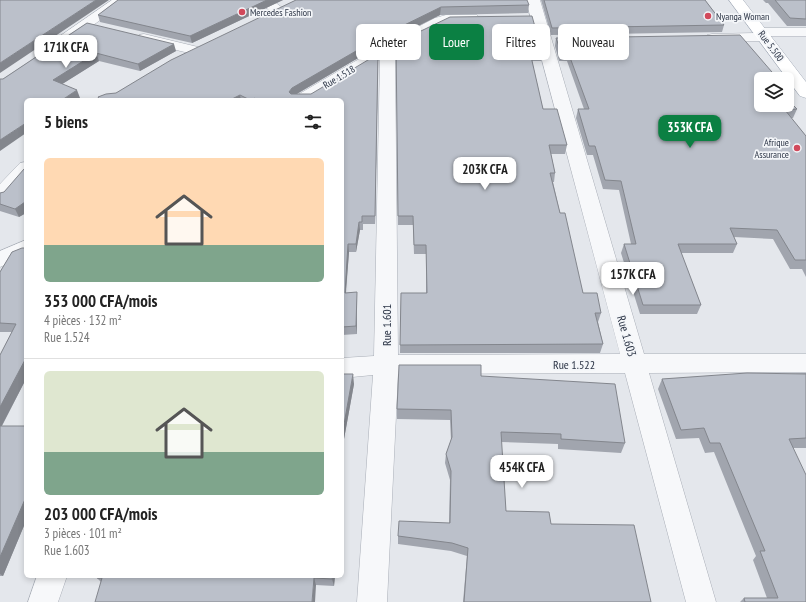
<!DOCTYPE html>
<html lang="fr">
<meta charset="utf-8">
<style>
:root{--surface:#fff;--page:#f6f6f6;--text:#222;--muted:#767676;--line:#e0e0e0;--accent:#0b8043}
body{margin:0;font-family:"PT Sans Narrow",sans-serif;background:var(--page);color:var(--text);height:100vh;display:flex;flex-direction:column;font-size:15px;white-space:nowrap}
*{box-sizing:border-box;margin:0}
p{font-size:13px;color:var(--muted)}
.icon{flex:none;width:22px;height:22px;fill:none;stroke:currentColor;stroke-width:2;stroke-linecap:round;stroke-linejoin:round}
.map{position:relative;flex:1;overflow:hidden}
.panel{position:absolute;left:24px;top:98px;width:320px;height:480px;display:flex;flex-direction:column;background:var(--surface);border-radius:6px;box-shadow:0 2px 6px #0003}
.panel>*{flex:none}
.guide{position:absolute;left:356px;top:24px;width:380px;height:36px;display:flex;gap:8px}
.fabs{position:absolute;left:754px;top:72px;display:grid;gap:8px}
.fabs a{display:grid;place-items:center;width:40px;height:40px;border-radius:6px;background:var(--surface);box-shadow:0 2px 6px #0003;font-size:20px}
.price{position:absolute;translate:-50% -34px;padding:0 9px;border-radius:8px;background:#fff;color:#222;font-size:13px;line-height:26px;filter:drop-shadow(0 1px 2px #0008)}
.price::after{content:'';position:absolute;left:50%;top:24px;width:12px;height:9px;margin-left:-6px;background:inherit;clip-path:polygon(0 0,100% 0,50% 100%)}
.price.active{background:var(--accent);color:#fff}
ul{padding:0;list-style:none}
li{display:grid;align-content:center;gap:8px;height:212px;padding:0 20px}
li+li{border-top:1px solid var(--line)}
li span{display:grid;place-items:center;height:124px;border-radius:6px;color:#555}
li>.icon{margin-inline-start:auto}
span .icon{width:72px;height:72px;fill:#fffc;stroke-width:1}
li b{font-size:17px}
h2{display:flex;justify-content:space-between;align-items:center;height:48px;padding:0 20px;font-size:17px}
.pill{padding:0 14px;border-radius:6px;background:var(--surface);box-shadow:0 2px 6px #0003;font-size:14px;line-height:36px}
.pill.active{background:var(--accent);color:#fff}
.map>svg:first-child{display:block}
.lines{fill:none;stroke-linecap:round;stroke-linejoin:round}
.minor-casing{stroke:#a9aeb7;stroke-width:1}
.major-casing{stroke:#a3abb8;stroke-width:1}
.minor{fill:#f7f8fa;fill-rule:evenodd}
.major{fill:#fff;fill-rule:evenodd}
.wall{fill:#a1a5ae}
.shaded-wall{fill:#83868d}
.building{fill:#bbc0ca;stroke:#83868d}
.poi-dot{fill:#d1495b;stroke:#f4f6f9;stroke-width:1.5}
.labels{text-anchor:middle;dominant-baseline:central;stroke-width:3.5;stroke-linejoin:round;paint-order:stroke}
.far-poi-label{font-size:10px;fill:#2b3445;stroke:#f4f6f9;text-anchor:start}
.far-street-label{font-size:10px;fill:#2b3445;stroke:#f4f6f9}
.street-label{font-size:12px;fill:#2b3445;stroke:#f4f6f9}
</style>
<div class="map">
<svg width="806" height="602" viewBox="0 0 806 602">
<rect width="100%" height="100%" fill="#e4e7ec"/>
<g class="lines">
<g class="minor-casing">
<path id="minor" d="M 112,0 L 128,0 L 60,49 L 55,50 L 50,49 L 48,46 L 50,43 Z
M 256,0 L 272,0 L 284,9 L 282,12 L 272,12 Z
M 526,0 L 540,0 L 644,354 L 806,354 L 806,372 L 649,373 L 716,602 L 686,602 L 625,373 L 398,374 L 387,602 L 357,602 L 373,375 L 342,378 L 342,358 L 374,356 L 380,59 L 311,100 L 292,100 L 294,97 L 383,45 L 435,18 L 446,15 L 477,15 L 479,18 L 477,21 L 445,24 L 395,50 L 398,355 L 620,354 Z
M 760,28 L 806,28 L 806,36 L 771,36 L 769,40 L 764,41 L 712,42 L 707,41 L 705,38 L 707,35 L 712,34 L 754,33 L 755,29 Z
M 144,34 L 198,47 L 200,50 L 198,53 L 193,54 L 139,41 L 137,38 L 139,35 Z
M 26,162 L 26,178 L 7,199 L 0,201 L 0,184 L 20,163 Z
M 26,240 L 26,256 L 0,267 L 0,251 Z
M 37,576 L 67,576 L 58,602 L 28,602 Z"/>
</g>
<g class="major-casing">
<path id="major" d="M 729,0 L 743,0 L 806,82 L 806,98 L 800,96 Z"/>
</g>
<use href="#minor" class="minor"/>
<use href="#major" class="major"/>
</g>
<path class="wall" d="M 118,0 L 283,0 L 192,43 L 100,22 L 98,15 Z
M 296,0 L 529,5 L 528,13 L 440,15 L 382,44 L 297,94 L 311,94 L 378,62 L 375,224 L 363,224 L 363,230 L 360,230 L 356,252 L 349,252 L 346,293 L 357,300 L 357,334 L 342,335 L 342,100 L 99,100 L 98,97 L 116,93 Z
M 541,0 L 705,0 L 724,25 L 722,32 L 551,35 Z
M 763,0 L 806,0 L 806,26 L 787,26 L 768,3 L 766,3 Z
M 87,23 L 176,51 L 140,71 L 99,61 L 62,84 L 80,98 L 3,79 Z
M 556,38 L 787,105 L 787,90 L 792,95 L 789,101 L 797,109 L 793,118 L 791,118 L 806,136 L 806,277 L 802,269 L 790,269 L 773,239 L 734,237 L 737,244 L 733,253 L 681,253 L 701,305 L 697,314 L 640,314 L 621,253 L 624,244 L 631,244 L 619,190 L 603,189 L 593,155 L 587,155 L 576,118 L 578,109 L 584,109 L 567,61 L 559,61 L 555,46 Z
M 396,43 L 542,52 L 541,61 L 532,61 L 543,109 L 567,145 L 565,154 L 551,154 L 555,173 L 554,182 L 553,182 L 560,213 L 583,293 L 601,313 L 598,322 L 603,344 L 600,353 L 400,353 L 401,293 L 426,293 L 426,254 L 414,254 L 413,225 L 398,225 Z
M 26,168 L 26,213 L 19,217 L 0,211 L 0,193 L 4,192 Z
M 12,252 L 26,379 L 2,426 L 26,426 L 26,521 L 3,576 L 0,576 L 0,355 L 12,332 L 0,332 L 0,272 Z
M 806,373 L 806,448 L 793,448 L 806,602 L 740,602 L 744,598 L 767,598 L 753,560 L 756,556 L 714,452 L 705,453 L 699,438 L 676,439 L 658,389 L 662,379 Z
M 342,374 L 354,384 L 344,439 L 342,439 Z
M 481,376 L 625,443 L 621,453 L 558,449 L 558,444 L 501,442 L 506,511 L 551,524 L 651,602 L 463,602 L 467,556 L 451,551 L 398,544 L 398,536 L 449,523 L 450,480 L 445,463 L 446,454 L 451,440 L 450,420 L 397,419 L 397,409 Z
M 335,576 L 334,586 L 316,585 L 101,582 L 97,578 Z"/>
<path class="shaded-wall" d="M 96,0 L 109,0 L 0,73 L 0,63 Z
M 267,0 L 283,0 L 192,43 L 190,36 Z
M 441,7 L 440,15 L 382,44 L 293,96 L 289,92 L 292,88 L 382,36 Z
M 174,44 L 176,51 L 140,71 L 138,64 Z
M 96,53 L 99,61 L 56,88 L 53,80 Z
M 378,54 L 378,62 L 375,224 L 375,216 Z
M 77,90 L 80,98 L 77,100 L 62,100 Z
M 240,95 L 241,100 L 230,100 Z
M 26,123 L 26,133 L 0,151 L 0,140 Z
M 25,202 L 26,204 L 26,213 L 19,217 L 15,209 Z
M 359,222 L 360,230 L 356,252 L 356,244 Z
M 348,244 L 349,252 L 345,301 L 345,293 Z
M 357,292 L 357,334 L 356,326 Z
M 26,358 L 26,379 L 0,429 L 0,407 Z
M 353,374 L 354,384 L 344,439 L 343,430 Z
M 26,497 L 26,521 L 3,576 L 0,574 L 0,557 Z
M 333,576 L 335,576 L 334,586 L 332,579 Z
M 314,578 L 316,585 L 315,602 L 312,602 Z"/>
<path class="building" d="M 0,0 L 96,0 L 0,63 Z
M 118,0 L 267,0 L 190,36 L 98,15 Z
M 296,0 L 527,0 L 529,5 L 441,7 L 382,36 L 292,88 L 289,92 L 291,94 L 311,94 L 378,54 L 375,216 L 362,216 L 362,222 L 359,222 L 356,244 L 348,244 L 345,293 L 357,292 L 356,326 L 342,327 L 342,100 L 254,100 L 255,98 L 252,100 L 250,100 L 240,95 L 230,100 L 100,100 L 98,97 L 106,94 L 116,93 L 171,60 Z
M 544,0 L 705,0 L 724,25 L 552,28 Z
M 775,0 L 806,0 L 806,19 L 790,18 Z
M 532,16 L 542,52 L 530,52 L 543,109 L 557,109 L 567,145 L 549,145 L 555,173 L 550,173 L 560,213 L 565,213 L 583,293 L 597,293 L 601,313 L 595,313 L 603,344 L 400,345 L 401,293 L 427,293 L 426,245 L 414,245 L 413,216 L 398,216 L 396,43 L 450,17 Z
M 87,23 L 174,44 L 138,64 L 96,53 L 53,80 L 77,90 L 62,100 L 26,100 L 26,123 L 0,140 L 0,79 L 3,79 Z
M 740,35 L 778,79 L 761,79 L 761,105 L 787,105 L 787,99 L 797,109 L 785,110 L 806,136 L 806,260 L 795,260 L 777,230 L 730,228 L 737,244 L 678,244 L 701,305 L 643,305 L 624,244 L 636,244 L 621,181 L 605,180 L 595,146 L 589,146 L 578,109 L 589,109 L 568,52 L 561,52 L 556,38 Z
M 787,90 L 792,95 L 787,95 Z
M 26,168 L 26,203 L 25,202 L 15,209 L 0,204 L 0,193 L 4,192 L 24,169 Z
M 22,248 L 26,248 L 26,358 L 0,407 L 0,355 L 16,324 L 0,323 L 0,272 L 12,252 Z
M 399,365 L 481,365 L 481,376 L 615,384 L 625,443 L 561,439 L 561,434 L 501,432 L 506,511 L 549,512 L 551,524 L 634,525 L 651,602 L 464,602 L 468,548 L 452,543 L 398,536 L 399,521 L 450,523 L 451,471 L 446,454 L 452,437 L 451,410 L 397,409 Z
M 747,373 L 806,374 L 806,438 L 789,439 L 806,475 L 806,602 L 745,602 L 744,598 L 778,598 L 760,551 L 765,551 L 720,443 L 710,443 L 704,428 L 681,430 L 662,379 Z
M 342,374 L 353,374 L 343,430 L 342,430 Z
M 0,426 L 26,426 L 26,438 L 25,441 L 26,441 L 26,497 L 0,557 Z
M 98,576 L 333,576 L 332,579 L 314,578 L 312,602 L 95,602 L 102,578 L 97,578 Z"/>
<g class="poi-dot">
<circle cx="242" cy="12" r="4"/>
<circle cx="708" cy="16" r="4"/>
<circle cx="797" cy="148" r="4"/>
</g>
<g class="labels">
<g class="far-poi-label">
<text x="250" y="12">Mercedes Fashion</text>
<text x="716" y="16">Nyanga Woman</text>
<text x="789" y="142" text-anchor="end">Afrique<tspan x="789" dy="12">Assurance</tspan></text>
</g>
<g class="far-street-label">
<text transform="translate(771 46) rotate(53)">Rue 5.500</text>
<text transform="translate(339 77) rotate(-31)">Rue 1.518</text>
</g>
<g class="street-label">
<text transform="translate(386 325) rotate(-90)">Rue 1.601</text>
<text transform="translate(627 336) rotate(74)">Rue 1.603</text>
<text x="574" y="364">Rue 1.522</text>
</g>
</g>
</svg>
<div class="fabs">
<a><svg class="icon" aria-label="layers" viewBox="0 0 24 24"><path d="M12 4l9 5-9 5-9-5zM3 14l9 5 9-5"/></svg></a>
</div>
<b class="price" style="left:66px;top:69px">171K CFA</b>
<b class="price active" style="left:690px;top:149px">353K CFA</b>
<b class="price" style="left:485px;top:191px">203K CFA</b>
<b class="price" style="left:633px;top:296px">157K CFA</b>
<b class="price" style="left:522px;top:489px">454K CFA</b>
<div class="guide">
<a class="pill">Acheter</a>
<a class="pill active">Louer</a>
<a class="pill">Filtres</a>
<a class="pill">Nouveau</a>
</div>
<section class="panel">
<h2>5 biens<svg class="icon" aria-label="filters" viewBox="0 0 24 24"><path d="M4 7h16M4 17h16"/><circle cx="9" cy="7" r="2"/><circle cx="15" cy="17" r="2"/></svg></h2>
<ul>
<li><span style="background:linear-gradient(#ffd9b3 70%,#7fa58c 0)"><svg class="icon" aria-label="home" viewBox="0 0 24 24"><path d="M3 11l9-7 9 7M6 9v11h12V9"/></svg></span><div><b>353 000 CFA/mois</b><p>4 pièces · 132 m²</p><p>Rue 1.524</p></div></li>
<li><span style="background:linear-gradient(#dfe7d0 65%,#7fa58c 0)"><svg class="icon" aria-label="home" viewBox="0 0 24 24"><path d="M3 11l9-7 9 7M6 9v11h12V9"/></svg></span><div><b>203 000 CFA/mois</b><p>3 pièces · 101 m²</p><p>Rue 1.603</p></div></li>
</ul>
</section>
</div>
